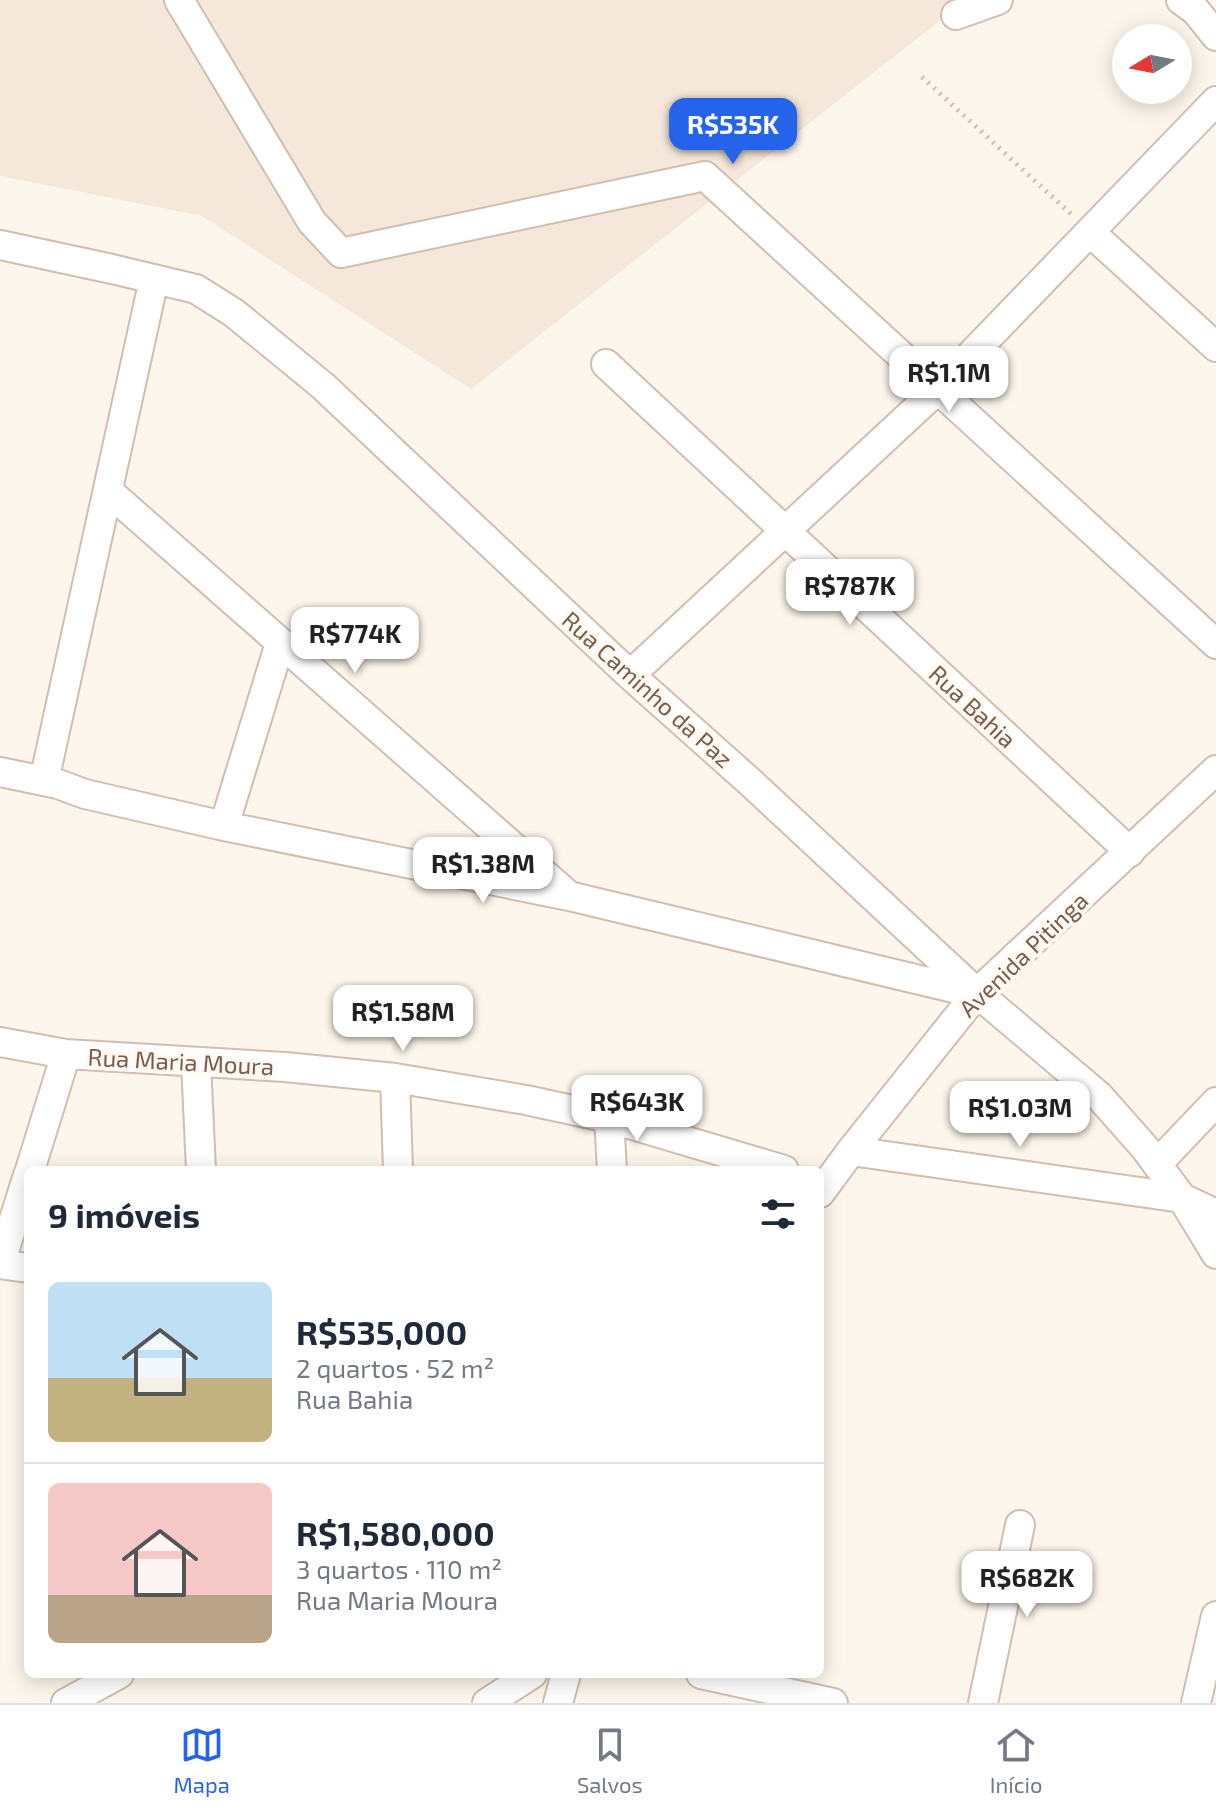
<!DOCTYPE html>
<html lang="pt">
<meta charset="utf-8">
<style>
:root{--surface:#fff;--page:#f2f2f3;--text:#1f2937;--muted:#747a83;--line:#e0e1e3;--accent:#2563eb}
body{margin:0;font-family:"Exo 2",sans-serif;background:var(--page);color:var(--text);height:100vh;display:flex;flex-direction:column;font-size:30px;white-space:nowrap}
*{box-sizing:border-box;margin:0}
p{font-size:26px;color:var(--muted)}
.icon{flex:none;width:44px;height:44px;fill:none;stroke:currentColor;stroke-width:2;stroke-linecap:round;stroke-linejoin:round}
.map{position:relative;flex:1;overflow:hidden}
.side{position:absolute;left:24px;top:1166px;width:800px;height:512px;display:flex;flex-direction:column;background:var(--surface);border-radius:12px;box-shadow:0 4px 20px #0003}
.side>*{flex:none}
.needle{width:52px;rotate:260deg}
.buttons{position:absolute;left:1112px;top:24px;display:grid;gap:16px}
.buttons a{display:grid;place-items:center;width:80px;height:80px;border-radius:50%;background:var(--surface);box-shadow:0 4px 20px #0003;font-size:40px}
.price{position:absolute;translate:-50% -68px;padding:0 18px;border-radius:16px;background:#fff;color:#222;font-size:26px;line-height:52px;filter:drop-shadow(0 2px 4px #0008)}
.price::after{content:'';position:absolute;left:50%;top:48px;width:24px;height:18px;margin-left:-12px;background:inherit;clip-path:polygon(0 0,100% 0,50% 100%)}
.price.on{background:var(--accent);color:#fff}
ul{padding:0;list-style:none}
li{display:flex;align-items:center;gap:24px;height:200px;padding:0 24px}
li+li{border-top:2px solid var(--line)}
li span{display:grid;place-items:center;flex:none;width:224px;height:160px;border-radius:12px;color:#555}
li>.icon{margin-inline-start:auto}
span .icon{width:96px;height:96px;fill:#fffc;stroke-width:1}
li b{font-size:34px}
h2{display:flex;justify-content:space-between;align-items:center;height:96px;padding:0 24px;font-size:34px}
.menu{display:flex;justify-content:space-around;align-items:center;height:112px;border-top:2px solid var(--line);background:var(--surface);font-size:22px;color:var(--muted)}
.menu a{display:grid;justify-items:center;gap:4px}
.menu .on{color:var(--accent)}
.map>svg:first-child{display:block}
.residential{fill:#f5e8da}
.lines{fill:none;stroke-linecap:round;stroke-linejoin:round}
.minor-casing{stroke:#d1beb0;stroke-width:32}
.path{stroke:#d9b8a5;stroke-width:5;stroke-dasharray:2 6;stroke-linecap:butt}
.minor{stroke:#fff;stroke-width:28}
.labels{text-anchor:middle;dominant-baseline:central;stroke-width:8;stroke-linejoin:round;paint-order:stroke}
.street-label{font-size:24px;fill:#7a5c4d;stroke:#fffaf3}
</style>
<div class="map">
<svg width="1216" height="1703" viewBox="0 0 1216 1703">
<rect width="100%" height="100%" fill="#fdf6ec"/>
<path class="residential" d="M 0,0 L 966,0 L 471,389 L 202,216 L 0,176 Z"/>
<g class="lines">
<g class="minor-casing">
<path id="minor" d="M 179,0 L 312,222 L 341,253 L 705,176 L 1216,644
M 1181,0 L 1196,11 L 1216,36
M 956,15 L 998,0
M 1090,232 L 1216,347
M 0,245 L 112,269 L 196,289 L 234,313 L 323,386 L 630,675 L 749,781 L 977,993 L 1099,1096 L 1145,1148 L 1182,1198 L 1216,1254
M 606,364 L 1130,852
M 108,491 L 568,895
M 630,675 L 938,389 L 1216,101
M 0,772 L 58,784 L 85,794 L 224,826 L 569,896 L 974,993
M 44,781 L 154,279
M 224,826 L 280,643
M 0,1042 L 66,1054 L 285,1067 L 395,1078 L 526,1100 L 609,1118 L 784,1170
M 196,1062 L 201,1170
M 395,1078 L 398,1170
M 609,1118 L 612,1170
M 851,1151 L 1182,1198 L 1216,1214
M 1157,1164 L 1216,1102
M 30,1170 L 66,1054
M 820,1193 L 851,1151 L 977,993 L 1216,770
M 0,1264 L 28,1175
M 0,1264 L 28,1268
M 701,1674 L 833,1703
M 66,1703 L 119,1674
M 487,1703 L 532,1674
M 558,1703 L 566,1674
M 983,1703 L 1020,1525
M 1196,1703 L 1216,1616"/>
</g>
<path class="path" d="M 922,77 L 1072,215"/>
<use href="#minor" class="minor"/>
</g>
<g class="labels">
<g class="street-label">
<text transform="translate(648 689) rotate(42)">Rua Caminho da Paz</text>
<text transform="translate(973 706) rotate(43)">Rua Bahia</text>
<text transform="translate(1023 954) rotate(-44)">Avenida Pitinga</text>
<text transform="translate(181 1061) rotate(3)">Rua Maria Moura</text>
</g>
</g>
</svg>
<div class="buttons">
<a><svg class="needle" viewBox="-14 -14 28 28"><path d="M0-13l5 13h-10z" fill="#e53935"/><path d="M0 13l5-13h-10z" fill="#747a83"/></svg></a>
</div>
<b class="price on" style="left:733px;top:166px">R$535K</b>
<b class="price" style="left:949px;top:414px">R$1.1M</b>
<b class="price" style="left:850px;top:627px">R$787K</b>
<b class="price" style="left:355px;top:675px">R$774K</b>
<b class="price" style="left:483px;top:905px">R$1.38M</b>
<b class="price" style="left:403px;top:1053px">R$1.58M</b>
<b class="price" style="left:637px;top:1143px">R$643K</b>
<b class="price" style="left:1020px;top:1149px">R$1.03M</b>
<b class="price" style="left:1027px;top:1619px">R$682K</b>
<section class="side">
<h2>9 imóveis<svg class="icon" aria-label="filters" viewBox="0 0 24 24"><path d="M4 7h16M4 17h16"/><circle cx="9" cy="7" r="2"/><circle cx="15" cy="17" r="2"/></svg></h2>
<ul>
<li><span style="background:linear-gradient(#bfe0f5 60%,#c2b280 0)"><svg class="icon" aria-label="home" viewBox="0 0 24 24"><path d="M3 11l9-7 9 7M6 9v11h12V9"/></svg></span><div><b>R$535,000</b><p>2 quartos · 52 m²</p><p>Rua Bahia</p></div></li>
<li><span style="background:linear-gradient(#f6c9c9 70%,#b9a48a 0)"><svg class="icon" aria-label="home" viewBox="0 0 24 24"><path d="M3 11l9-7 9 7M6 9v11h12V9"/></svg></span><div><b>R$1,580,000</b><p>3 quartos · 110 m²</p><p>Rua Maria Moura</p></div></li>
</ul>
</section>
</div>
<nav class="menu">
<a class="on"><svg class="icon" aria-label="map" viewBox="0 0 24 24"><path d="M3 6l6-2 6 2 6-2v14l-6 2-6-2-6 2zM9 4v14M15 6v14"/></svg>Mapa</a>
<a><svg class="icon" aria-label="saved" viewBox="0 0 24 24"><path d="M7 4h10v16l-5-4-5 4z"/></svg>Salvos</a>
<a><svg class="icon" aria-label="home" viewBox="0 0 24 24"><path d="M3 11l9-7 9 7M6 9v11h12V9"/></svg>Início</a>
</nav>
